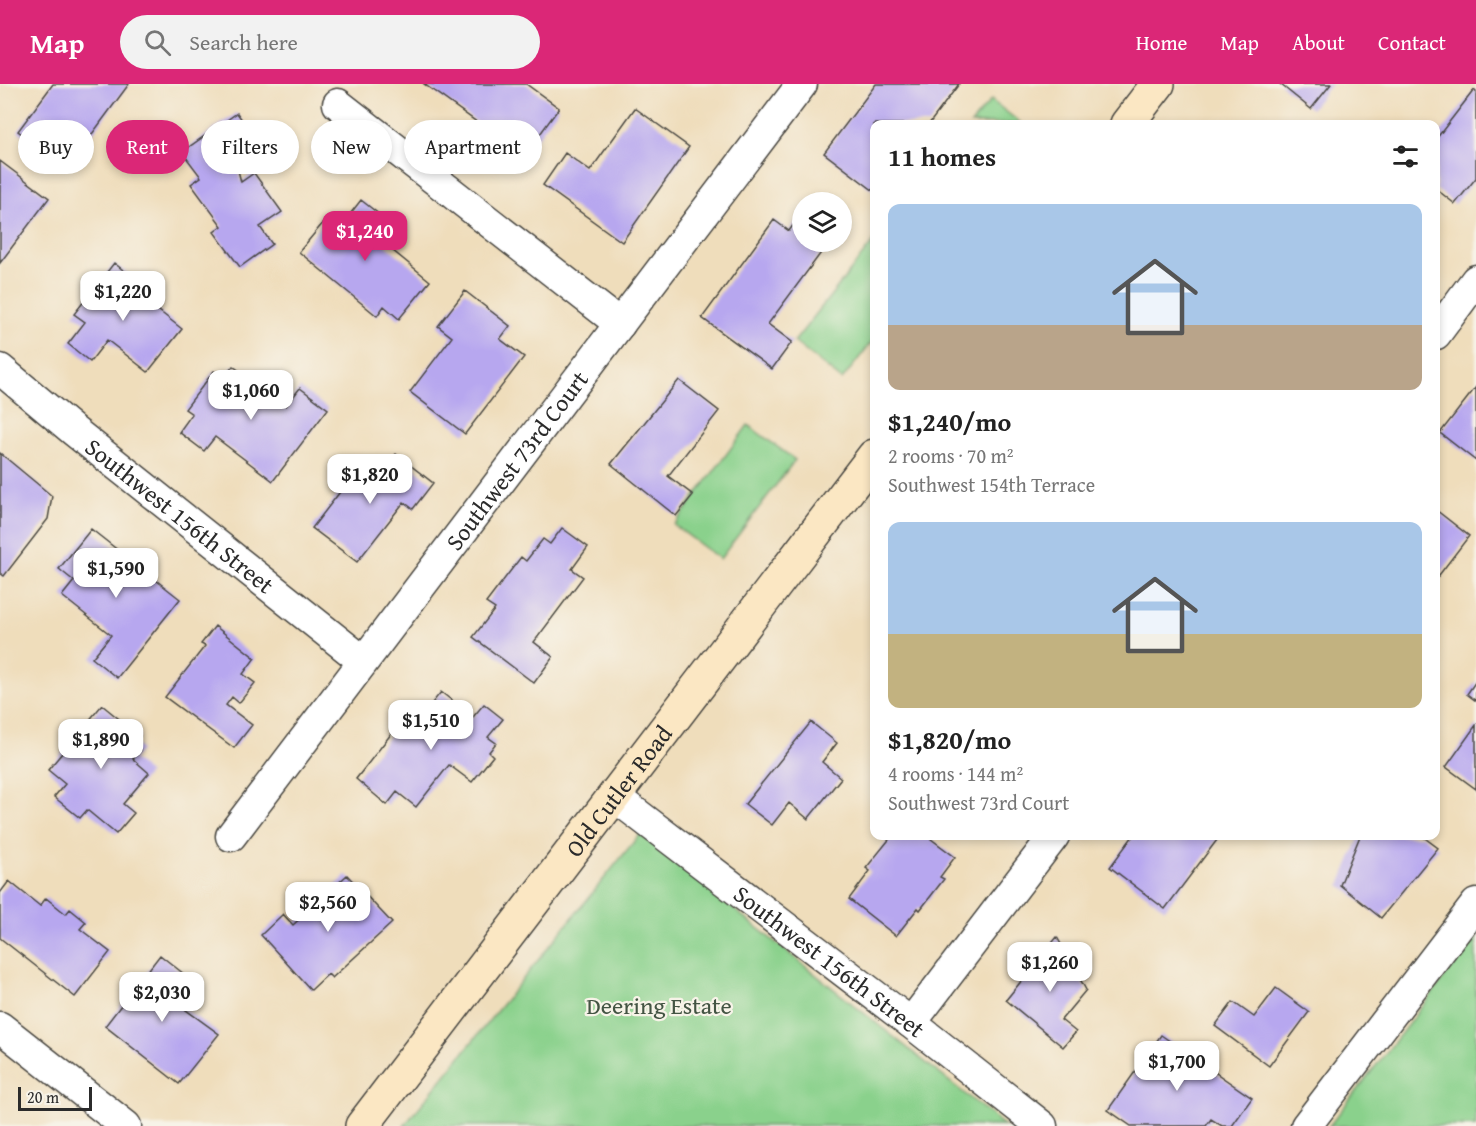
<!DOCTYPE html>
<meta charset="utf-8">
<style>
:root{--surface:#fff;--page:#f2f2f2;--text:#222;--muted:#767676;--accent:#db2777}
body{margin:0;font-family:"Gentium Book Plus",serif;background:var(--page);color:var(--text);height:100vh;display:flex;flex-direction:column;font-size:22px;white-space:nowrap}
*{box-sizing:border-box;margin:0}
p{font-size:20px;color:var(--muted)}
.icon{flex:none;width:33px;height:33px;fill:none;stroke:currentColor;stroke-width:2;stroke-linecap:round;stroke-linejoin:round}
.map{position:relative;flex:1;overflow:hidden}
.drawer{position:absolute;left:870px;top:36px;width:570px;height:720px;display:flex;flex-direction:column;background:var(--surface);border-radius:12px;box-shadow:0 3px 9px #0003}
.drawer>*{flex:none}
.guide{position:absolute;left:18px;top:36px;width:570px;height:54px;display:flex;gap:12px}
.buttons{position:absolute;left:792px;top:108px;display:grid;gap:12px}
.buttons a{display:grid;place-items:center;width:60px;height:60px;border-radius:50%;background:var(--surface);box-shadow:0 3px 9px #0003;font-size:30px}
.scale{position:absolute;left:18px;bottom:15px;width:74px;box-sizing:border-box;padding-left:6px;border:3px solid #2b2b2b;border-top:0;font-size:16px;line-height:21px;white-space:nowrap;color:#2b2b2b;-webkit-text-stroke:4px #f7f3e8;paint-order:stroke}
.price{position:absolute;translate:-50% -51px;padding:0 14px;border-radius:12px;background:#fff;color:#222;font-size:20px;line-height:39px;filter:drop-shadow(0 2px 3px #0008)}
.price::after{content:'';position:absolute;left:50%;top:36px;width:18px;height:14px;margin-left:-9px;background:inherit;clip-path:polygon(0 0,100% 0,50% 100%)}
.price.active{background:var(--accent);color:#fff}
ul{padding:0;list-style:none}
li{display:grid;align-content:center;gap:12px;height:318px;padding:0 18px}
li span{display:grid;place-items:center;height:186px;border-radius:12px;color:#555}
li>.icon{margin-inline-start:auto}
span .icon{width:108px;height:108px;fill:#fffc;stroke-width:1}
li b{font-size:26px}
h2{display:flex;justify-content:space-between;align-items:center;height:72px;padding:0 18px;font-size:26px}
.tag{padding:0 21px;border-radius:27px;background:var(--surface);box-shadow:0 3px 9px #0003;font-size:21px;line-height:54px}
.tag.active{background:var(--accent);color:#fff}
header{display:flex;align-items:center;gap:36px;box-sizing:border-box;height:84px;padding:0 30px;background:var(--accent);color:#fff}
header strong{font-size:28px}
nav{display:flex;gap:33px;margin-inline-start:auto;font-size:21px}
.search{width:420px;height:54px;background:var(--page);display:flex;align-items:center;gap:15px;box-sizing:border-box;padding:0 21px;border-radius:33px;color:var(--muted);font-size:22px}
.map>svg:first-child{display:block}
.green{fill:#8ad18c;stroke:#5a7e5c;stroke-width:1.5}
.building{fill:#b7a7ef}
.lines{fill:none;stroke-linecap:round;stroke-linejoin:round}
.minor-casing{stroke:#484641;stroke-width:33}
.secondary-casing{stroke:#484641;stroke-width:36}
.minor{stroke:#fff;stroke-width:30}
.secondary{stroke:#fbe7c3;stroke-width:33}
.labels{text-anchor:middle;dominant-baseline:central;stroke-width:4.5;stroke-linejoin:round;paint-order:stroke}
.street-label{font-size:24px;fill:#2b2b2b;stroke:#f7f3e8}
.park-label{font-size:24px;fill:#435443;stroke:#f7f3e8}
</style>
<header>
<strong>Map</strong>
<div class="search"><svg class="icon" aria-label="search" viewBox="0 0 24 24"><circle cx="10" cy="10" r="6"/><path d="M15 15l6 6"/></svg>Search here</div>
<nav><a>Home</a><a>Map</a><a>About</a><a>Contact</a></nav>
</header>
<div class="map">
<svg width="1476" height="1042" viewBox="0 0 1476 1042">
<rect width="100%" height="100%" fill="#f7f3e8"/>
<filter id="ink" filterUnits="userSpaceOnUse"><feTurbulence type="fractalNoise" baseFrequency=".0167" numOctaves="2"/><feDisplacementMap in="SourceGraphic" scale="12" xChannelSelector="R" yChannelSelector="G"/><feConvolveMatrix kernelMatrix="1 2 1 2 8 2 1 2 1" color-interpolation-filters="sRGB"/></filter>
<filter id="wash" filterUnits="userSpaceOnUse"><feTurbulence type="fractalNoise" baseFrequency=".008" numOctaves="4" result="noise"/><feDisplacementMap in="SourceGraphic" scale="24" xChannelSelector="R" yChannelSelector="G"/><feGaussianBlur stdDeviation="1.35" result="paint"/><feColorMatrix in="noise" values="0 0 0 0 0 0 0 0 0 0 0 0 0 0 0 0 0 1.4 0 .05"/><feComposite in="paint" operator="in"/></filter>
<g filter="url(#wash)">
<rect width="100%" height="100%" fill="#efddbb"/>
<path class="green" d="M 991,16 L 1022,40 L 971,40 Z
M 873,158 L 874,255 L 842,296 L 794,258 Z
M 748,341 L 795,376 L 720,475 L 674,441 Z
M 640,750 L 1005,1042 L 404,1042 Z
M 1476,853 L 1476,1042 L 1329,1042 Z"/>
<g id="blocks">
<path class="building" d="M 53,0 L 129,0 L 67,84 L 18,47 Z
M 424,0 L 526,0 L 559,24 L 524,72 Z
M 876,0 L 959,0 L 929,40 L 874,40 L 874,107 L 824,69 Z
M 1280,0 L 1331,0 L 1311,25 Z
M 1474,6 L 1476,8 L 1476,94 L 1455,120 L 1436,105 L 1436,55 Z
M 635,24 L 689,63 L 622,158 L 543,101 L 565,69 L 590,87 Z
M 237,29 L 256,55 L 234,71 L 241,98 L 254,89 L 282,128 L 260,143 L 272,160 L 240,183 L 214,148 L 222,142 L 191,100 L 201,93 L 182,68 Z
M 0,77 L 49,114 L 0,179 Z
M 361,116 L 389,138 L 376,153 L 430,197 L 399,235 L 384,222 L 377,232 L 299,168 L 328,133 L 340,143 Z
M 802,129 L 802,158 L 829,158 L 768,240 L 792,258 L 772,285 L 702,234 L 774,136 L 789,147 Z
M 114,179 L 136,196 L 130,204 L 182,245 L 148,288 L 107,256 L 90,278 L 68,260 L 85,238 L 74,230 Z
M 465,207 L 510,242 L 500,255 L 524,273 L 465,350 L 410,308 L 452,253 L 438,242 Z
M 233,282 L 286,322 L 300,304 L 328,325 L 273,397 L 215,353 L 204,367 L 179,348 L 192,330 L 185,325 L 214,287 L 224,294 Z
M 679,296 L 719,327 L 668,392 L 693,411 L 676,432 L 611,380 Z
M 1476,303 L 1476,377 L 1440,349 Z
M 0,369 L 52,412 L 48,435 L 4,492 L 0,489 Z
M 396,370 L 433,399 L 413,425 L 404,418 L 357,478 L 312,444 L 364,377 L 380,389 Z
M 1436,426 L 1469,452 L 1436,495 Z
M 562,444 L 588,463 L 572,485 L 583,493 L 534,558 L 553,573 L 534,599 L 473,553 L 495,525 L 486,519 L 521,473 L 526,477 L 543,455 L 550,460 Z
M 91,445 L 180,515 L 117,594 L 92,574 L 111,551 L 62,512 L 74,497 L 59,485 Z
M 215,542 L 255,574 L 243,590 L 255,599 L 239,619 L 232,613 L 226,621 L 252,641 L 234,664 L 165,613 L 205,562 L 201,560 Z
M 1476,597 L 1476,617 L 1467,610 Z
M 441,608 L 473,633 L 484,620 L 503,635 L 488,653 L 496,659 L 489,668 L 493,672 L 472,698 L 449,681 L 416,723 L 397,708 L 387,721 L 356,695 L 402,636 L 412,644 Z
M 102,621 L 140,652 L 134,659 L 141,666 L 133,675 L 149,689 L 123,720 L 134,729 L 116,750 L 87,726 L 80,734 L 54,713 L 65,700 L 48,686 Z
M 811,638 L 837,659 L 822,678 L 841,694 L 808,735 L 789,719 L 772,741 L 745,720 Z
M 1476,641 L 1476,705 L 1446,683 Z
M 892,752 L 904,752 L 906,753 L 908,752 L 927,752 L 955,773 L 940,793 L 944,795 L 920,826 L 918,824 L 896,852 L 849,815 L 870,787 L 866,784 Z
M 1133,752 L 1220,752 L 1165,825 L 1110,783 Z
M 1360,752 L 1422,752 L 1438,764 L 1381,834 L 1340,801 Z
M 347,791 L 392,839 L 332,894 L 328,890 L 311,906 L 261,851 L 283,830 L 293,841 Z
M 9,797 L 40,822 L 46,814 L 66,830 L 70,825 L 86,838 L 80,845 L 110,868 L 75,913 L 0,854 L 0,809 Z
M 1057,853 L 1086,906 L 1061,936 L 1076,948 L 1063,963 L 1006,916 Z
M 160,871 L 189,894 L 171,915 L 219,950 L 179,1000 L 105,942 Z
M 1276,904 L 1309,928 L 1269,982 L 1215,942 L 1233,918 L 1254,933 Z
M 1161,951 L 1252,1014 L 1232,1042 L 1222,1042 L 1211,1035 L 1206,1042 L 1131,1042 L 1108,1026 Z"/>
</g>
</g>
<g filter="url(#ink)">
<use href="#blocks" fill-opacity="0" stroke="#484641" stroke-width="1.5"/>
<g class="lines">
<g class="minor-casing">
<g id="minor">
<path d="M 338,20 L 620,240"/>
<path d="M 1436,250 L 1476,196"/>
<path id="s1" d="M 0,285 L 74,347 L 363,577"/>
<path id="s2" d="M 615,713 L 911,939 L 1042,1042"/>
<path id="s3" d="M 231,752 L 802,0"/>
<path d="M 911,939 L 1054,752"/>
<path d="M 0,943 L 126,1042"/>
<path d="M 1306,1042 L 1476,820"/>
</g>
</g>
<g class="secondary-casing">
<g id="secondary">
<path d="M 1127,40 L 1158,0"/>
<path id="s4" d="M 362,1042 L 874,372"/>
</g>
</g>
<use href="#minor" class="minor"/>
<use href="#secondary" class="secondary"/>
</g>
</g>
<g class="labels">
<g class="street-label">
<text stroke="none"><textPath href="#s3" startOffset="472">Southwest 73rd Court</textPath></text>
<text stroke="none"><textPath href="#s1" startOffset="232">Southwest 156th Street</textPath></text>
<text stroke="none"><textPath href="#s4" startOffset="422">Old Cutler Road</textPath></text>
<text stroke="none"><textPath href="#s2" startOffset="270">Southwest 156th Street</textPath></text>
</g>
<g class="park-label">
<text x="659" y="921">Deering Estate</text>
</g>
</g>
</svg>
<div class="buttons">
<a><svg class="icon" aria-label="layers" viewBox="0 0 24 24"><path d="M12 4l9 5-9 5-9-5zM3 14l9 5 9-5"/></svg></a>
</div>
<div class="scale">20 m</div>
<b class="price active" style="left:365px;top:178px">$1,240</b>
<b class="price" style="left:123px;top:238px">$1,220</b>
<b class="price" style="left:251px;top:337px">$1,060</b>
<b class="price" style="left:370px;top:421px">$1,820</b>
<b class="price" style="left:116px;top:515px">$1,590</b>
<b class="price" style="left:431px;top:667px">$1,510</b>
<b class="price" style="left:101px;top:686px">$1,890</b>
<b class="price" style="left:328px;top:849px">$2,560</b>
<b class="price" style="left:1050px;top:909px">$1,260</b>
<b class="price" style="left:162px;top:939px">$2,030</b>
<b class="price" style="left:1177px;top:1008px">$1,700</b>
<div class="guide">
<a class="tag">Buy</a>
<a class="tag active">Rent</a>
<a class="tag">Filters</a>
<a class="tag">New</a>
<a class="tag">Apartment</a>
</div>
<section class="drawer">
<h2>11 homes<svg class="icon" aria-label="filters" viewBox="0 0 24 24"><path d="M4 7h16M4 17h16"/><circle cx="9" cy="7" r="2"/><circle cx="15" cy="17" r="2"/></svg></h2>
<ul>
<li><span style="background:linear-gradient(#a9c7e8 65%,#b9a48a 0)"><svg class="icon" aria-label="home" viewBox="0 0 24 24"><path d="M3 11l9-7 9 7M6 9v11h12V9"/></svg></span><div><b>$1,240/mo</b><p>2 rooms · 70 m²</p><p>Southwest 154th Terrace</p></div></li>
<li><span style="background:linear-gradient(#a9c7e8 60%,#c2b280 0)"><svg class="icon" aria-label="home" viewBox="0 0 24 24"><path d="M3 11l9-7 9 7M6 9v11h12V9"/></svg></span><div><b>$1,820/mo</b><p>4 rooms · 144 m²</p><p>Southwest 73rd Court</p></div></li>
</ul>
</section>
</div>
